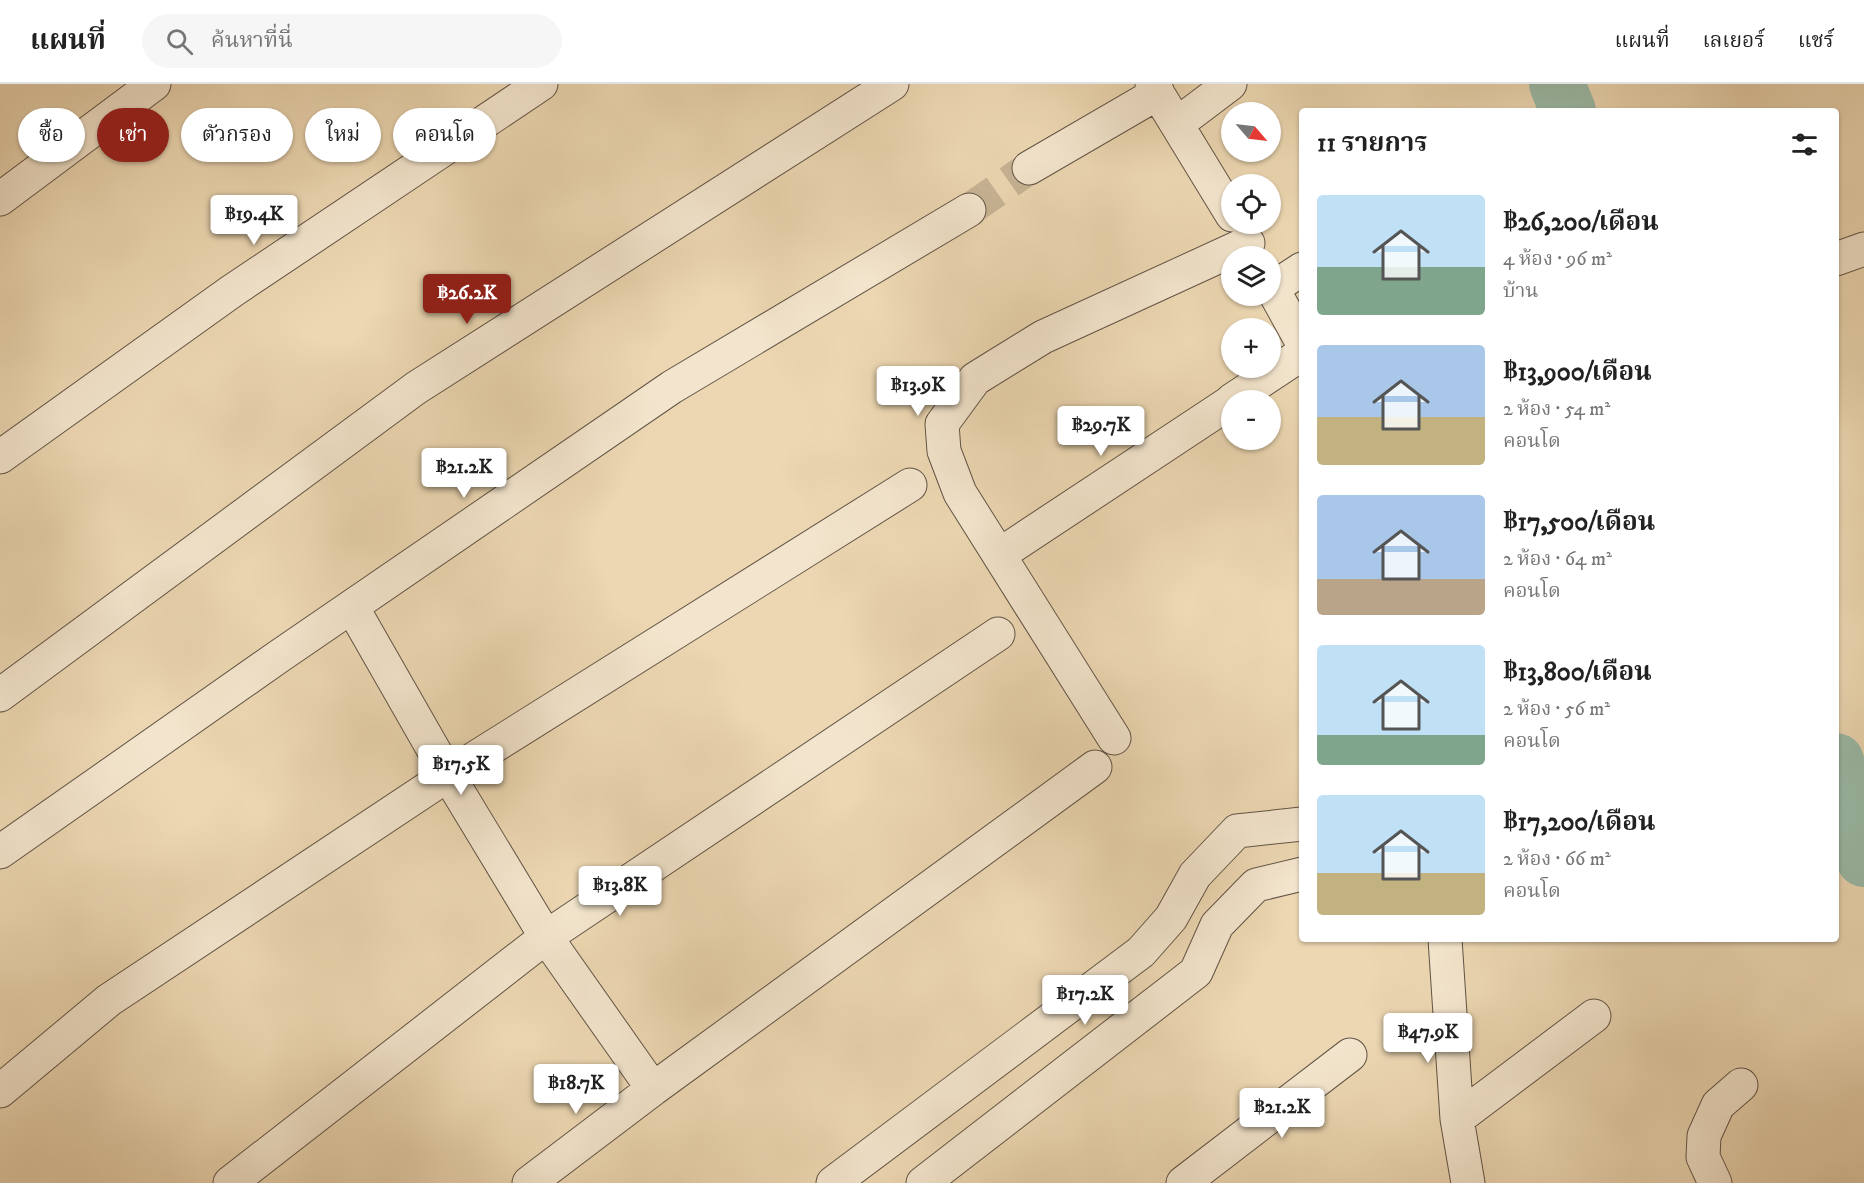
<!DOCTYPE html>
<html lang="th">
<meta charset="utf-8">
<style>
:root{--surface:#fff;--page:#f6f6f6;--text:#222;--muted:#767676;--line:#e0e0e0;--accent:#8f2418}
body{margin:0;font-family:"IM FELL DW Pica","Noto Serif Thai",serif;background:var(--page);color:var(--text);height:100vh;display:flex;flex-direction:column;font-size:22px;white-space:nowrap}
*{box-sizing:border-box;margin:0}
p{font-size:20px;color:var(--muted)}
.icon{flex:none;width:33px;height:33px;fill:none;stroke:currentColor;stroke-width:2;stroke-linecap:round;stroke-linejoin:round}
.map{position:relative;flex:1;overflow:hidden}
.panel{position:absolute;left:1299px;top:24px;width:540px;height:834px;display:flex;flex-direction:column;background:var(--surface);border-radius:6px;box-shadow:0 2px 4px #0004}
.panel>*{flex:none}
.banner{position:absolute;left:18px;top:24px;width:570px;height:54px;display:flex;gap:12px}
.needle{width:39px;rotate:118deg}
.controls{position:absolute;left:1221px;top:18px;display:grid;gap:12px}
.controls a{display:grid;place-items:center;width:60px;height:60px;border-radius:50%;background:var(--surface);box-shadow:0 2px 4px #0004;font-size:30px}
.price{position:absolute;translate:-50% -51px;padding:0 14px;border-radius:6px;background:#fff;color:#222;font-size:20px;line-height:39px;filter:drop-shadow(0 2px 3px #0008)}
.price::after{content:'';position:absolute;left:50%;top:36px;width:18px;height:14px;margin-left:-9px;background:inherit;clip-path:polygon(0 0,100% 0,50% 100%)}
.price.selected{background:var(--accent);color:#fff}
ul{padding:0;list-style:none}
li{display:flex;align-items:center;gap:18px;height:150px;padding:0 18px}
li span{display:grid;place-items:center;flex:none;width:168px;height:120px;border-radius:6px;color:#555}
li>.icon{margin-inline-start:auto}
span .icon{width:72px;height:72px;fill:#fffc;stroke-width:1}
li b{font-size:26px}
h2{display:flex;justify-content:space-between;align-items:center;height:72px;padding:0 18px;font-size:26px}
.chip{padding:0 21px;border-radius:27px;background:var(--surface);box-shadow:0 2px 4px #0004;font-size:21px;line-height:54px}
.chip.selected{background:var(--accent);color:#fff}
header{display:flex;align-items:center;gap:36px;box-sizing:border-box;height:84px;padding:0 30px;background:var(--surface);border-bottom:2px solid var(--line)}
header strong{font-size:28px}
nav{display:flex;gap:33px;margin-inline-start:auto;font-size:21px}
.search{width:420px;height:54px;background:var(--page);display:flex;align-items:center;gap:15px;box-sizing:border-box;padding:0 21px;border-radius:33px;color:var(--muted);font-size:22px}
.map>svg:first-child{display:block}
.lines{fill:none;stroke-linecap:round;stroke-linejoin:round}
.river{stroke:#9abaa7;stroke-width:56}
.minor-tunnel{stroke:#c7b495;stroke-width:33;stroke-dasharray:33 16;stroke-linecap:butt}
.minor-casing{stroke:#615446;stroke-width:35}
.minor{stroke:#f3e5cd;stroke-width:33}
</style>
<header>
<strong>แผนที่</strong>
<div class="search"><svg class="icon" aria-label="search" viewBox="0 0 24 24"><circle cx="10" cy="10" r="6"/><path d="M15 15l6 6"/></svg>ค้นหาที่นี่</div>
<nav><a>แผนที่</a><a>เลเยอร์</a><a>แชร์</a></nav>
</header>
<div class="map">
<svg width="1864" height="1099" viewBox="0 0 1864 1099">
<rect width="100%" height="100%" fill="#ecd7b2"/>
<filter id="stains"><feTurbulence type="fractalNoise" baseFrequency=".00333" numOctaves="4"/><feColorMatrix values="0 0 0 0 .2 0 0 0 0 .09 0 0 0 0 .02 0 0 0 .5 -.17"/></filter>
<radialGradient id="worn" r=".72"><stop offset=".6" stop-color="#630" stop-opacity="0"/><stop offset="1" stop-color="#630" stop-opacity=".3"/></radialGradient>
<g class="lines">
<path class="river" d="M 1557,0 L 1568,27
M 1836,677 L 1864,775"/>
<path class="minor-tunnel" d="M 969,126 L 1029,84"/>
<g class="minor-casing">
<path id="minor" d="M 1152,0 L 1232,131
M 1177,40 L 1230,0
M 1029,84 L 1158,9
M 0,115 L 154,0
M 1836,175 L 1864,165
M 1270,200 L 1302,258
M 1273,204 L 1302,185
M 1232,316 L 1302,270
M 0,373 L 232,207 L 541,0
M 999,471 L 1232,317
M 352,523 L 448,691 L 546,853 L 653,1005 L 1095,683
M 0,611 L 416,304 L 892,0
M 1114,654 L 960,409 L 944,367 L 942,340 L 975,295 L 1043,253 L 1248,159
M 0,768 L 278,573 L 672,303 L 969,126
M 1445,855 L 1457,1035 L 1468,1099
M 0,1007 L 109,916 L 448,691 L 910,401
M 1457,1035 L 1594,932
M 230,1099 L 546,853 L 998,550
M 529,1099 L 653,1005
M 833,1099 L 1141,868 L 1171,834 L 1195,791 L 1237,747 L 1302,740
M 923,1099 L 1196,888 L 1217,841 L 1256,801 L 1302,790
M 1183,1099 L 1350,971
M 1715,1099 L 1703,1073 L 1704,1052 L 1718,1021 L 1741,1001"/>
</g>
<use href="#minor" class="minor"/>
</g>
<rect width="100%" height="100%" filter="url(#stains)"/>
<rect width="100%" height="100%" fill="url(#worn)"/>
</svg>
<div class="controls">
<a><svg class="needle" viewBox="-14 -14 28 28"><path d="M0-13l5 13h-10z" fill="#e53935"/><path d="M0 13l5-13h-10z" fill="#767676"/></svg></a>
<a><svg class="icon" aria-label="locate" viewBox="0 0 24 24"><circle cx="12" cy="12" r="6"/><path d="M12 2v4M12 18v4M2 12h4M18 12h4"/></svg></a>
<a><svg class="icon" aria-label="layers" viewBox="0 0 24 24"><path d="M12 4l9 5-9 5-9-5zM3 14l9 5 9-5"/></svg></a>
<a>+</a>
<a>−</a>
</div>
<b class="price" style="left:254px;top:162px">฿19.4K</b>
<b class="price selected" style="left:467px;top:241px">฿26.2K</b>
<b class="price" style="left:918px;top:333px">฿13.9K</b>
<b class="price" style="left:1101px;top:373px">฿29.7K</b>
<b class="price" style="left:464px;top:415px">฿21.2K</b>
<b class="price" style="left:461px;top:712px">฿17.5K</b>
<b class="price" style="left:620px;top:833px">฿13.8K</b>
<b class="price" style="left:1085px;top:942px">฿17.2K</b>
<b class="price" style="left:1428px;top:980px">฿47.9K</b>
<b class="price" style="left:576px;top:1031px">฿18.7K</b>
<b class="price" style="left:1282px;top:1055px">฿21.2K</b>
<div class="banner">
<a class="chip">ซื้อ</a>
<a class="chip selected">เช่า</a>
<a class="chip">ตัวกรอง</a>
<a class="chip">ใหม่</a>
<a class="chip">คอนโด</a>
</div>
<section class="panel">
<h2>11 รายการ<svg class="icon" aria-label="filters" viewBox="0 0 24 24"><path d="M4 7h16M4 17h16"/><circle cx="9" cy="7" r="2"/><circle cx="15" cy="17" r="2"/></svg></h2>
<ul>
<li><span style="background:linear-gradient(#bfe0f5 60%,#7fa58c 0)"><svg class="icon" aria-label="home" viewBox="0 0 24 24"><path d="M3 11l9-7 9 7M6 9v11h12V9"/></svg></span><div><b>฿26,200/เดือน</b><p>4 ห้อง · 96 m²</p><p>บ้าน</p></div></li>
<li><span style="background:linear-gradient(#a9c7e8 60%,#c2b280 0)"><svg class="icon" aria-label="home" viewBox="0 0 24 24"><path d="M3 11l9-7 9 7M6 9v11h12V9"/></svg></span><div><b>฿13,900/เดือน</b><p>2 ห้อง · 54 m²</p><p>คอนโด</p></div></li>
<li><span style="background:linear-gradient(#a9c7e8 70%,#b9a48a 0)"><svg class="icon" aria-label="home" viewBox="0 0 24 24"><path d="M3 11l9-7 9 7M6 9v11h12V9"/></svg></span><div><b>฿17,500/เดือน</b><p>2 ห้อง · 64 m²</p><p>คอนโด</p></div></li>
<li><span style="background:linear-gradient(#bfe0f5 75%,#7fa58c 0)"><svg class="icon" aria-label="home" viewBox="0 0 24 24"><path d="M3 11l9-7 9 7M6 9v11h12V9"/></svg></span><div><b>฿13,800/เดือน</b><p>2 ห้อง · 56 m²</p><p>คอนโด</p></div></li>
<li><span style="background:linear-gradient(#bfe0f5 65%,#c2b280 0)"><svg class="icon" aria-label="home" viewBox="0 0 24 24"><path d="M3 11l9-7 9 7M6 9v11h12V9"/></svg></span><div><b>฿17,200/เดือน</b><p>2 ห้อง · 66 m²</p><p>คอนโด</p></div></li>
</ul>
</section>
</div>
